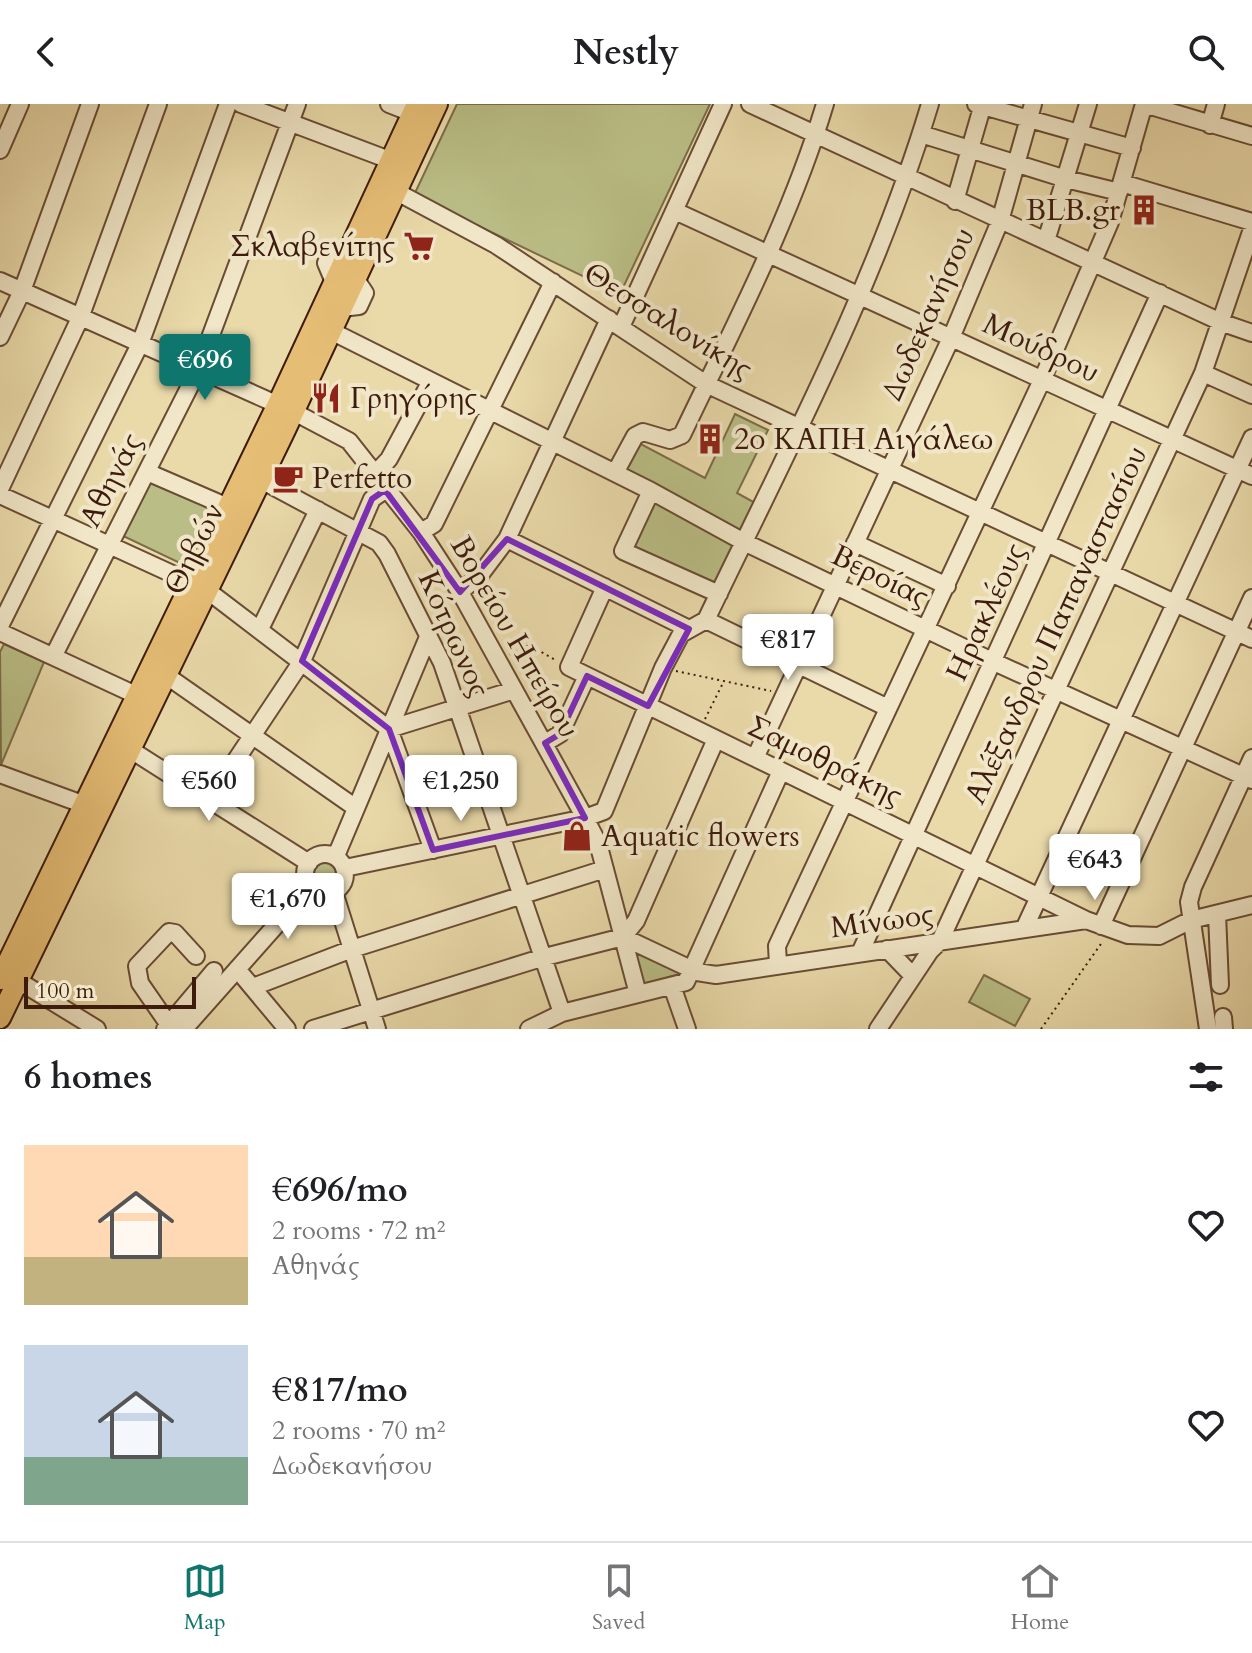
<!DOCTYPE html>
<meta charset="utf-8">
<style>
:root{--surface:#fff;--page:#f6f6f6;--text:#202124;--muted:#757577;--line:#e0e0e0;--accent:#0f766e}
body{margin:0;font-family:Cardo,serif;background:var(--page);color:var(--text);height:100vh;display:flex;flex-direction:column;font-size:30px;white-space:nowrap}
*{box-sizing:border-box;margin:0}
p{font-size:26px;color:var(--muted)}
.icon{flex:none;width:44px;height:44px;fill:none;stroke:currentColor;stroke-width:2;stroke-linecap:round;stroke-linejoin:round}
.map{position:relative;height:925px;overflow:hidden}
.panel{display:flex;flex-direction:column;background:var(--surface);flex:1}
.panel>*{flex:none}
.scale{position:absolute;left:24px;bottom:20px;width:172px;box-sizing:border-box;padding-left:8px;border:4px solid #3e1c0d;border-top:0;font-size:22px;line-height:28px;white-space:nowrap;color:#3e1c0d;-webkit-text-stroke:6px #f1e7c8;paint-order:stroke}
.price{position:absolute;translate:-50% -68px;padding:0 18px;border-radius:8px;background:#fff;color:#222;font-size:26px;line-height:52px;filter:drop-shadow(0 2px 4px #0008)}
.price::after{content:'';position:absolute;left:50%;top:48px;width:24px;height:18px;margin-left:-12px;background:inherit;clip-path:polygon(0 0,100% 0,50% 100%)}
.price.on{background:var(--accent);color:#fff}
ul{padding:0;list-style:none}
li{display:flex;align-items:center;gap:24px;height:200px;padding:0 24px}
li span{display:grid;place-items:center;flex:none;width:224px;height:160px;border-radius:0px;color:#555}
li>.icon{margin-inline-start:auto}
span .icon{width:96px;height:96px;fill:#fffc;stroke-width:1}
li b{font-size:34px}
h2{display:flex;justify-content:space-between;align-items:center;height:96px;padding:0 24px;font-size:34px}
header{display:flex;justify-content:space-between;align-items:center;height:104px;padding:0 24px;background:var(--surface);font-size:36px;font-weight:700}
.menu{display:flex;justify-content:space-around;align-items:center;height:112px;border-top:2px solid var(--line);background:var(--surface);font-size:22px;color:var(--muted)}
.menu a{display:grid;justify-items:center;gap:4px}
.menu .on{color:var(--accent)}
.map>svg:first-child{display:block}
.green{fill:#babe86;stroke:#7c6d4a;stroke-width:2}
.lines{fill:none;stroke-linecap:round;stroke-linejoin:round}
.minor-casing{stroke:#694c34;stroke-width:20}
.major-casing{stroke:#3e1c0d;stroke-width:24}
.path{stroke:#3e1c0d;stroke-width:2;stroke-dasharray:2 4;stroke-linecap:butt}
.minor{stroke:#f1e7c8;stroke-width:16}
.major{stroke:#e5bd75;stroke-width:20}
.marked{fill:none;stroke:#7b2cbf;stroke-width:6;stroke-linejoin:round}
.labels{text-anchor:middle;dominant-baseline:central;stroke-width:8;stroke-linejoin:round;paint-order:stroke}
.poi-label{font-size:30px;fill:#3e1c0d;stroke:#f1e7c8;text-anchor:start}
.street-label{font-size:30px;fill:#3e1c0d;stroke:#f1e7c8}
</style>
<header><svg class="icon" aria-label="back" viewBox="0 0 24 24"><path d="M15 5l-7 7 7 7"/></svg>Nestly<svg class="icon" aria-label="search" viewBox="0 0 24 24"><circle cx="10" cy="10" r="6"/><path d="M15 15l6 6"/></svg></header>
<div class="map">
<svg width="1252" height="925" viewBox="0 0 1252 925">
<rect width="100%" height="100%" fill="#eadaaa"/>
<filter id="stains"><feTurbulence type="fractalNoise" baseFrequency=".0025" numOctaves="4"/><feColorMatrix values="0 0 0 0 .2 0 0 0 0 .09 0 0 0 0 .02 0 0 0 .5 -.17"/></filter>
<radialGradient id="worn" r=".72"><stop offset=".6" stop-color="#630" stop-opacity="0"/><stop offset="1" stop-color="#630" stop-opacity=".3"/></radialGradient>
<path class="green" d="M 457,0 L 710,0 L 620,190 L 414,91 Z
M 735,310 L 768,326 L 737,389 L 757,400 L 717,485 L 631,445 L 658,386 L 623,369 L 639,339 L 705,374 Z
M 152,362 L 217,393 L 184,461 L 119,430 Z
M 4,540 L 44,558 L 1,661 L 0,548 Z
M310 769a16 16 0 1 1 32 0a16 16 0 1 1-32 0Z
M 635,847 L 681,869 L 680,870 L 643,880 Z
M 984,871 L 1030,895 L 1015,922 L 969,898 Z"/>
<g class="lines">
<g class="minor-casing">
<path id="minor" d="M 241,0 L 400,60
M 389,0 L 412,9
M 750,0 L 1223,219 L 1252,229
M 976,0 L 1132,44
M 1144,0 L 1252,32
M 1210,21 L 1216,0
M 921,30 L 1066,75 L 1119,88
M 0,46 L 20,0
M 394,78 L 395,87 L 496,141 L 706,280 L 1252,535
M 1122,79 L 1252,118
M 955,97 L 983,0
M 675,107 L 1252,372
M 1046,137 L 1088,0
M 0,177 L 294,308 L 349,337 L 421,428 L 460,488 L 585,714 L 598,739 L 638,890
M 334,178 L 326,159 L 332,147 L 349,146
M 341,204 L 359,202 L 365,189 L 355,174
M 621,223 L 723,0
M 331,227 L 651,387 L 744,438 L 994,558 L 1252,676
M 0,233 L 22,187 L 90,0
M 1203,269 L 1252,291
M 147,368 L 228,403
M 615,369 L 635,332 L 643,328 L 670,336 L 682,331 C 733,224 791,114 825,0
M 375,370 L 389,355 L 431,277
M 261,376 L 379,439 L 387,450 L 442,559 L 562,909
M 0,385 L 80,214 L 158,0
M 651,387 L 623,447 L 719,490
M 0,391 L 192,479
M 421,428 L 434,420 L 553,178
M 507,435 L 689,525
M 855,439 L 947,482
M 605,483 L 569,563 L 1086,816
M 208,487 L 389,625
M 460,488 L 480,471 L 507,435 L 609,215
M 706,516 L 888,604
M 0,522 L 140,240 L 228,0
M 260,525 L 318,406
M 0,528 L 138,592
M 54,551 L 198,266 L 297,0
M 167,572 L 356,704
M 389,625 L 514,586
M 389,625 L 433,746
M 545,639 L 560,630 L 587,572
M 131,646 L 309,759
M 755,654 L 951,234 L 1000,117 L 1033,0
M 0,670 L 85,701
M 210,695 L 302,557 L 372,395 L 385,386
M305 770a20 20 0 1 1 40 0a20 20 0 1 1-40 0Z
M 336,752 L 428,533
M 345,764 L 585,714 L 604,707 L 663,564 L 681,530 L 706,516 C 787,347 876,180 930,0
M 334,788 L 377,925
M 1217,810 L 1220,881
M 1101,822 L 1252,494
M 1024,825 L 1252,334
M 623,833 L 697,868 L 716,871 L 1086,816 L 1128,831 L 1159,832 L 1191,816 L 1252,801
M 623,833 L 636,817 L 716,635
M 887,845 L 913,872
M 860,849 L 1160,189
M 778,861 L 777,842 L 1042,276 L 1110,118 L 1144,0
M 237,865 L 287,925
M 9,871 L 97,925
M 672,882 L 687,925
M 253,883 L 352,845 L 605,765
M 1223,913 L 1224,925
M 169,921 L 140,879 L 137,862 L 169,828 L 175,829 L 196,852
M 165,925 L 214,867
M 184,925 L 310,783
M 313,925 L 541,854 L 623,833
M 529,925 L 562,909 L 686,878 L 781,667
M 878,925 L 930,847 L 940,837 L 1203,269 L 1252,125
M 1208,925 L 1189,798 L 1193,783 L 1252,654"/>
</g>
<g class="major-casing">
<path id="major" d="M 0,875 L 277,302 L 417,0
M 0,914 L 285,326 L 437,0"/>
</g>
<path class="path" d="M 510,551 L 529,541 L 557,557
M 676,567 L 771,587
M 705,615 L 722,581
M 1041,925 L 1103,837"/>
<use href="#minor" class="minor"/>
<use href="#major" class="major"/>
</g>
<path class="marked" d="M 385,386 L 460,488 L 507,435 L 689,525 L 648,602 L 587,572 L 560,630 L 545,639 L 585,714 L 433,746 L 389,625 L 302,557 L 372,395 Z"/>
<defs>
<g id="building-bare" transform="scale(2.4)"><path d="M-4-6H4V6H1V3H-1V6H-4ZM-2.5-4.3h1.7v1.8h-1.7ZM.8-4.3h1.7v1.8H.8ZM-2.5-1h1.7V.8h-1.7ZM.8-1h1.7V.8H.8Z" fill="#8f2418" stroke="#f1e7c8" stroke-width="2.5" paint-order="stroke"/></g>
<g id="supermarket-bare" transform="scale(2.4)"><path d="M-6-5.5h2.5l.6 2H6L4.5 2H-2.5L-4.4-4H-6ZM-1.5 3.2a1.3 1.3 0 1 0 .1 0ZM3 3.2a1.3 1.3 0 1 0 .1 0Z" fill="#8f2418" stroke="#f1e7c8" stroke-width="2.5" paint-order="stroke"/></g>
<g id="restaurant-bare" transform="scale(2.4)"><path d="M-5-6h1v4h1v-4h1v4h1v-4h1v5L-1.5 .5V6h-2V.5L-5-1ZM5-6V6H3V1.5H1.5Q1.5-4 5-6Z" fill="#8f2418" stroke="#f1e7c8" stroke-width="2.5" paint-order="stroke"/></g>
<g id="cafe-bare" transform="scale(2.4)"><path d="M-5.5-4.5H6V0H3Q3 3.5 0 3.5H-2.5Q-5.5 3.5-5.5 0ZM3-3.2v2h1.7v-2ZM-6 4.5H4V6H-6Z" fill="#8f2418" stroke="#f1e7c8" stroke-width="2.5" paint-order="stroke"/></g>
<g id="shop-bare" transform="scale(2.4)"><path d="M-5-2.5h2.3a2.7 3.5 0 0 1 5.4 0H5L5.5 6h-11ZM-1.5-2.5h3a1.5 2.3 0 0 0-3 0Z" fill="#8f2418" stroke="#f1e7c8" stroke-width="2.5" paint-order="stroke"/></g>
</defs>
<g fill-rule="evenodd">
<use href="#building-bare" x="1144" y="106"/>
<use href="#supermarket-bare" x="419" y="142"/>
<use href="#restaurant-bare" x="326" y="294"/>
<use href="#building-bare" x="710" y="335"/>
<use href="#cafe-bare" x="288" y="374"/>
<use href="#shop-bare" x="577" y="732"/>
</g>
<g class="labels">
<g class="poi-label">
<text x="1120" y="106" text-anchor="end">BLB.gr</text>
<text x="395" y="142" text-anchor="end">Σκλαβενίτης</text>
<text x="350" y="294">Γρηγόρης</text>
<text x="734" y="335">2ο ΚΑΠΗ Αιγάλεω</text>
<text x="312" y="374">Perfetto</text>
<text x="601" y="732">Aquatic flowers</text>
</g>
<g class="street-label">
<text transform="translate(928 210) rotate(-66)">Δωδεκανήσου</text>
<text transform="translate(668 217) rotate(32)">Θεσσαλονίκης</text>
<text transform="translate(1041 244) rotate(25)">Μούδρου</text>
<text transform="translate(111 376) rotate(-63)">Αθηνάς</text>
<text transform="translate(194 445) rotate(-64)">Θηβών</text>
<text transform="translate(880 472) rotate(26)">Βεροίας</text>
<text transform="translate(986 508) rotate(-65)">Ηρακλέους</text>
<text transform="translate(1056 521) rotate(-65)">Αλέξανδρου Παπαναστασίου</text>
<text transform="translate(454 530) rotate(66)">Κότρωνος</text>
<text transform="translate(515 533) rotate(60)">Βορείου Ηπείρου</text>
<text transform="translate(825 657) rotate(26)">Σαμοθράκης</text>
<text transform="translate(882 817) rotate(-8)">Μίνωος</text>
</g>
</g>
<rect width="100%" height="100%" filter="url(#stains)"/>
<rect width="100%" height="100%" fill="url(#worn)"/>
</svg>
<div class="scale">100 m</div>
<b class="price on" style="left:205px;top:298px">€696</b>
<b class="price" style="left:788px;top:578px">€817</b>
<b class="price" style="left:209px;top:719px">€560</b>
<b class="price" style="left:461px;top:719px">€1,250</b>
<b class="price" style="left:1095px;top:798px">€643</b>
<b class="price" style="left:288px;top:837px">€1,670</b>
</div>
<section class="panel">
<h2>6 homes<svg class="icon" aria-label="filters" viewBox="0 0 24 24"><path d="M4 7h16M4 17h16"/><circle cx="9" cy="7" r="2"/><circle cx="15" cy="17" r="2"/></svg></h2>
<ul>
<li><span style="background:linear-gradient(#ffd9b3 70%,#c2b280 0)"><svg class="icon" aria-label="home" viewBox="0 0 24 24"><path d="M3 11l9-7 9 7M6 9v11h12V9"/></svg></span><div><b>€696/mo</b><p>2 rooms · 72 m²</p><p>Αθηνάς</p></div><svg class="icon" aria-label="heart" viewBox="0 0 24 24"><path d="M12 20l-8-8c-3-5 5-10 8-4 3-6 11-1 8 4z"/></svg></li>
<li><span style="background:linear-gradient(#c9d6e8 70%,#7fa58c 0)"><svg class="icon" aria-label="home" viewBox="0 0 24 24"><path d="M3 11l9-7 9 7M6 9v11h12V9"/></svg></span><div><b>€817/mo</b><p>2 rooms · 70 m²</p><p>Δωδεκανήσου</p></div><svg class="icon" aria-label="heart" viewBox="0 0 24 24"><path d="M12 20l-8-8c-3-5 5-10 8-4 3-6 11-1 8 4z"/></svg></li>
</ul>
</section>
<nav class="menu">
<a class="on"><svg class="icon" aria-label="map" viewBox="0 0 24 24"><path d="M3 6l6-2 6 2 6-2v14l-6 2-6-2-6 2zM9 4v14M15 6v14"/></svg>Map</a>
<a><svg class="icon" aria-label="saved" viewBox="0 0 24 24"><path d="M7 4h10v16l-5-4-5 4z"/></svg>Saved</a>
<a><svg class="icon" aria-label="home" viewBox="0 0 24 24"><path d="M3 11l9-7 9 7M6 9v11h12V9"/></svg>Home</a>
</nav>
